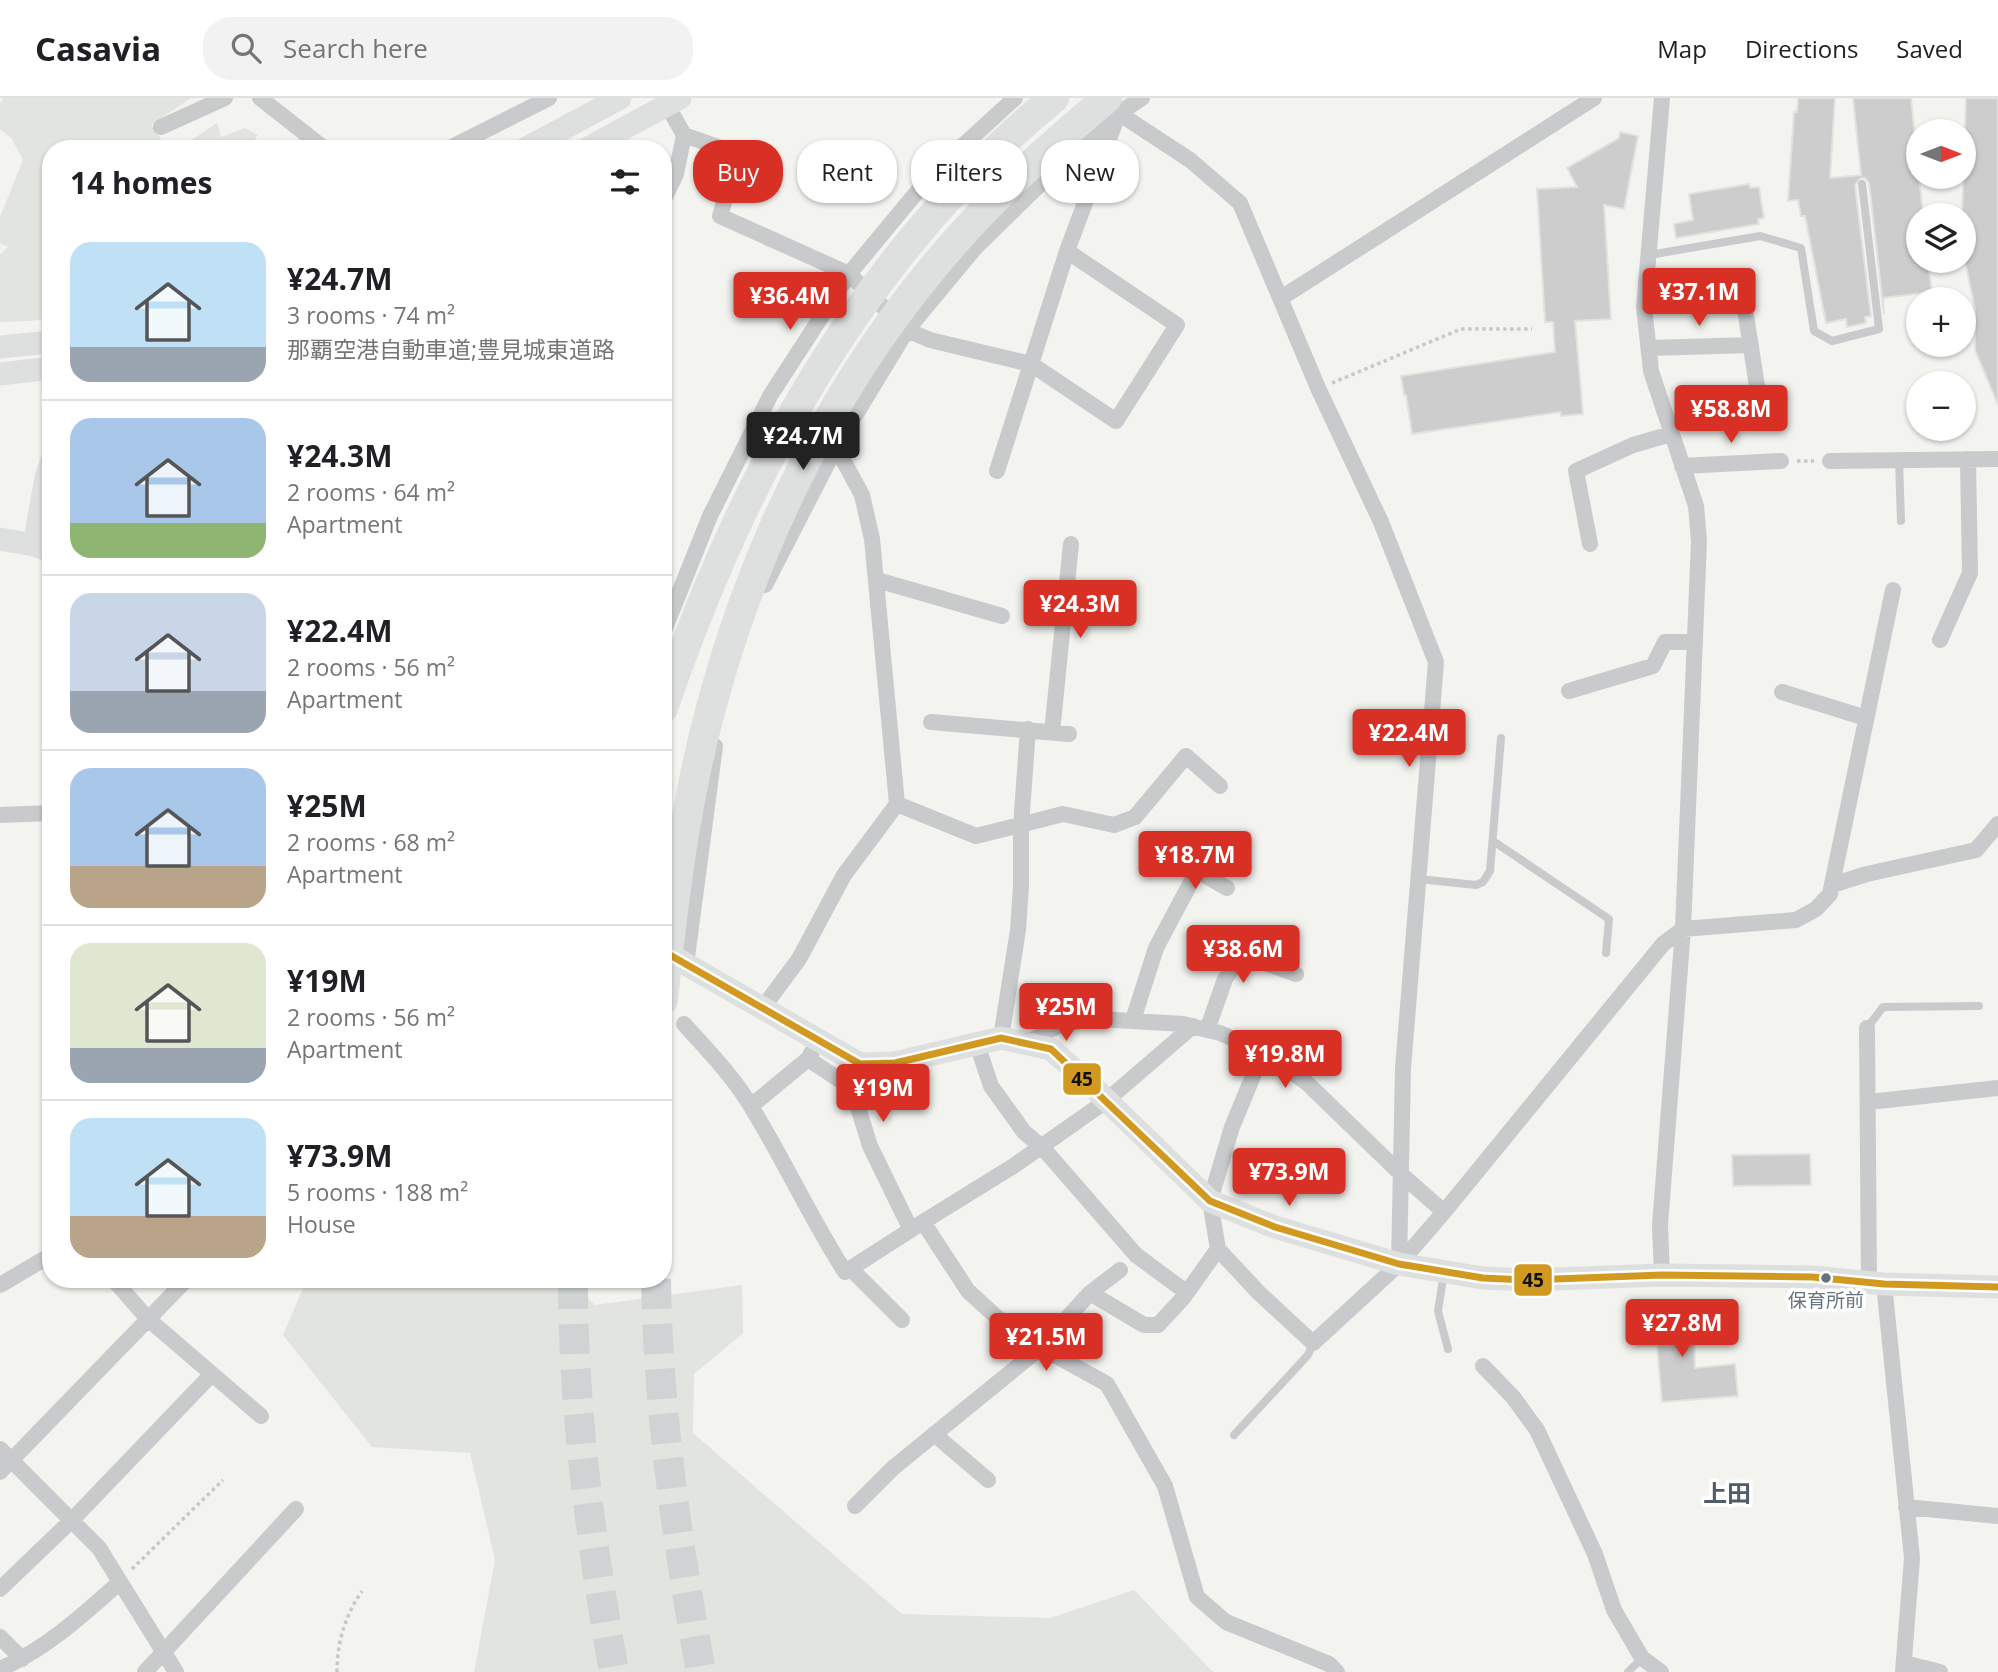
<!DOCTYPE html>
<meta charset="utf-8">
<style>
:root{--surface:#fff;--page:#f2f2f2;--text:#202124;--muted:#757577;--line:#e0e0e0;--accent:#d93025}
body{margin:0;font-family:"Open Sans","Noto Sans JP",sans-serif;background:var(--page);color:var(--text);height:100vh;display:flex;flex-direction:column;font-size:26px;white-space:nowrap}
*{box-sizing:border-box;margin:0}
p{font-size:23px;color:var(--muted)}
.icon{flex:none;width:38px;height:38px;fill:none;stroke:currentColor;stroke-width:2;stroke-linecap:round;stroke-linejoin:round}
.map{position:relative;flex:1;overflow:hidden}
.sheet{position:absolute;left:42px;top:42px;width:630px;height:1148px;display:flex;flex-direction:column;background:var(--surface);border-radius:28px;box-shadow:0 2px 5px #0004}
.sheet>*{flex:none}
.banner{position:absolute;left:693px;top:42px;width:665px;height:63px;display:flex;gap:14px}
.needle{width:46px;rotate:90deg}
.fabs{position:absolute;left:1906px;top:21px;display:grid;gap:14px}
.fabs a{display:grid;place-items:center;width:70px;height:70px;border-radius:50%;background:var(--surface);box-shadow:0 2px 5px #0004;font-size:35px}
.price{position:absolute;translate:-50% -60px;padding:0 16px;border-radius:7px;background:var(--accent);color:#fff;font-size:23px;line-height:46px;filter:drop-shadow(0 2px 4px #0008)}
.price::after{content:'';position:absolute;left:50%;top:42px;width:21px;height:16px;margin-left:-10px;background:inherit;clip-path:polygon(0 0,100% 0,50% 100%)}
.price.current{background:#222;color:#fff}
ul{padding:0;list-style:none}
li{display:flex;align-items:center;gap:21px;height:175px;padding:0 28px}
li+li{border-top:2px solid var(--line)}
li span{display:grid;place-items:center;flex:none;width:196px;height:140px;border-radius:21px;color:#555}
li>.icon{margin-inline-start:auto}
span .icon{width:84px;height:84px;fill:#fffc;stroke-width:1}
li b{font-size:30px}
h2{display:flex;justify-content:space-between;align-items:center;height:84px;padding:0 28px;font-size:30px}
.tag{padding:0 24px;border-radius:28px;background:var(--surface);box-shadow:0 2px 5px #0004;font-size:24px;line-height:63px}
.tag.current{background:var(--accent);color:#fff}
header{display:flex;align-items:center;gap:42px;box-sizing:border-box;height:98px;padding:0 35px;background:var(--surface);border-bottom:2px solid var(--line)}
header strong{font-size:33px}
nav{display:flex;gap:38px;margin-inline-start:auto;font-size:24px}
.search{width:490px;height:63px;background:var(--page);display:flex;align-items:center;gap:18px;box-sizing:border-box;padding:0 24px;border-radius:28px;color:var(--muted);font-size:26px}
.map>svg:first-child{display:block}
.green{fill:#e2e5df}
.building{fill:#cccdcc;stroke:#e2e2e0;stroke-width:2}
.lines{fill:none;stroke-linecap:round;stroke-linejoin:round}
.highway-tunnel{stroke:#cfd3d4;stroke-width:30;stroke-dasharray:30 15;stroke-linecap:butt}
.path{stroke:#c7c8c7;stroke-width:3.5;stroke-dasharray:3.5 3.5;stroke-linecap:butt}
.lane{stroke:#c8cacb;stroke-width:8}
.street{stroke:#c8cacb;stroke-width:16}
.secondary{stroke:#dedfdf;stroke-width:23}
.highway{stroke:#dedfdf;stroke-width:30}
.bus-1-casing{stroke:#fff;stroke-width:12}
.bus-1{stroke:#d29920;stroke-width:7}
.bus-dot{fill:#64737f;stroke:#fff;stroke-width:2.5}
.labels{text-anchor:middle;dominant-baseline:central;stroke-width:7;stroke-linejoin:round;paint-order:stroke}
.bus-label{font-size:19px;fill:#64737f;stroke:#fff}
.quarter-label{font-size:24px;font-weight:bold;fill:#515c65;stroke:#fff}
.line-badge{stroke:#fff;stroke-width:2.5}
.pale-badge-label{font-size:19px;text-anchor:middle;font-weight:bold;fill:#111}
</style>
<header>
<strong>Casavia</strong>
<div class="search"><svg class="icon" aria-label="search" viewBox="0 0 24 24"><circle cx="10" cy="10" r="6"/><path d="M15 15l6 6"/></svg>Search here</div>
<nav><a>Map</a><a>Directions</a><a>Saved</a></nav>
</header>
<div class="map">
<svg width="1998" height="1574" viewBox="0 0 1998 1574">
<rect width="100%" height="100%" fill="#f3f3f0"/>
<path class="green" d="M 4,0 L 191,0 L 151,27 L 166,48 L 190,43 L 217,25 L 221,39 L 245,30 L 258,37 L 247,51 L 51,51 L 51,220 L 31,223 L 0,224 L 0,157 L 8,149 L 0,145 L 0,119 L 23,62 L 12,41 L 0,31 L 0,5 Z
M 307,1181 L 568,1181 L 595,1207 L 742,1187 L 743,1235 L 694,1276 L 693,1335 L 902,1516 L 1050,1520 L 1134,1492 L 1213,1574 L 474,1574 L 495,1462 L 470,1355 L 372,1349 L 283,1237 Z"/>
<path class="building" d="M 1798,0 L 1835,0 L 1830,80 L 1861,77 L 1853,0 L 1911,0 L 1923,117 L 1918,117 L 1918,163 L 1928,163 L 1932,194 L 1883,200 L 1884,217 L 1869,85 L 1865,80 L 1861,80 L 1855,87 L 1871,218 L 1865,219 L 1866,225 L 1847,229 L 1846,221 L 1826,225 L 1805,118 L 1801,118 L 1798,102 L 1788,103 L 1794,14 L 1797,14 Z
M 1966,0 L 1998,0 L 1998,307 L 1975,252 L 1975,211 L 1964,158 L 1962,117 Z
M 1620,34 L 1638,38 L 1624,111 L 1604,107 L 1611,221 L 1575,223 L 1583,316 L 1561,318 L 1560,314 L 1412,336 L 1406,297 L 1404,297 L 1401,278 L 1555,254 L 1553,224 L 1545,224 L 1537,91 L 1577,89 L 1567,70 L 1619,40 Z
M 1749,86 L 1750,90 L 1759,89 L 1764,120 L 1758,121 L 1759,126 L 1676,140 L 1674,126 L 1693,122 L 1689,96 Z
M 1810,1056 L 1811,1087 L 1733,1088 L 1732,1057 Z
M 1630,1216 L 1694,1216 L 1695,1270 L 1735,1266 L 1738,1298 L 1662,1304 L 1657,1248 L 1637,1248 L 1637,1231 L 1630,1231 Z"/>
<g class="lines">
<path class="highway-tunnel" d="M 573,1181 C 573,1314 591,1444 614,1574
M 656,1181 C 658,1313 677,1444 701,1574"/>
<path class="path" d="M 1332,285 L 1461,231 L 1532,231
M 1797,363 L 1814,363
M 132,1471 L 223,1382
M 337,1574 C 337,1544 345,1518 362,1493"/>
<path class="lane" d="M 1649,157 L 1760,138 L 1801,150 L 1814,233 L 1832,243 L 1879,231 L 1862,86
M 1899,362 L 1901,423
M 1493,743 L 1609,821 L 1606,855
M 1419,781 L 1476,787 L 1483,784 L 1490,773 L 1501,640
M 1867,930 L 1883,909 L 1979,908
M 1444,1175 L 1438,1213 L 1448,1251
M 1234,1337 L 1308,1257 L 1313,1245
M 1628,1574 L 1642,1560"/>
<path class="street" d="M 260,0 L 325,51
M 1662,0 L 1644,209 L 1651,273 L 1696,408 L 1699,443 L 1683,831 L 1660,1127 L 1662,1177
M 1097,1 L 1190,62 L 1240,105 L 1318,290 L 1381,424 L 1436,564 L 1403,970 L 1399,1166
M 667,7 L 684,37 L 738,56 L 720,118 L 849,176 L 907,232 L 930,242 L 1031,266 L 1116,323 L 1177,227 L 1067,153
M 161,29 L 225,0
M 448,51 L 549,0
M 663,103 L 676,76 L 684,37
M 1742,192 L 1757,288
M 1281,200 L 1594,0
M 1649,250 L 1751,247
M 1830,363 L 1998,361
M 1682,368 L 1781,363
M 997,373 L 1067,153 L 1118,17
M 1590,446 L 1576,373 L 1633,347 L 1671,336
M 877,482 L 1002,518
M 765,487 L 836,349 L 907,232 L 975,150 L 1073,54 L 1119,15 L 1142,0
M 663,535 L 710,418 L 770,298 L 849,176 L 931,77 L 1015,0
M 1940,542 L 1970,475 L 1968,361
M 1569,593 L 1653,568 L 1665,544 L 1695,544
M 1782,594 L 1866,620
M 931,624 L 1069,636
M 1052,634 L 1071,446
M 897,706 L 976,738 L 1063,716 L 1114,727 L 1135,719 L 1186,658 L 1220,688
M 0,717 L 51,715
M 1182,764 L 1227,790
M 1832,787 L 1867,776 L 1976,752 L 1998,726
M 686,867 L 715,648
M 762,911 L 799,861 L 844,777 L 897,706 L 872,441 L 862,397 L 836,349
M 1133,922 L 1156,850 L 1197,773
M 684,926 C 708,953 734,979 752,1010 C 785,1064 811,1121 845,1174 L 923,1124
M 1193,928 L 1106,1003 L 1015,1067 L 923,1124 L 968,1193 L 1013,1234 L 1107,1286 L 1165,1388 L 1197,1499 L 1226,1524 L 1329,1566 L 1337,1574
M 1867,930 L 1869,1184
M 1207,932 L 1225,881 L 1242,857 L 1296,876
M 1001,940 L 1018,832 L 1021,788 L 1021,728 L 1028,631
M 1027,945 L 1063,925 L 1098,921 L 1183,926 L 1220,935 L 1263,954 L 1307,985 L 1402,1077 L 1444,1114
M 977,946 L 991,988 L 1024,1034 L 1042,1049 L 1136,1157 L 1186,1194
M 1263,954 L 1232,1029 L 1210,1103 L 1218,1151 L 1259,1195 L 1313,1245 L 1399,1166 L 1444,1114 L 1663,846 L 1683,831 L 1796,822 L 1816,811 L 1830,796 L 1893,492
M 808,961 L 852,990 L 870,1048 L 911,1132
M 1869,1004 L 1998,990
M 751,1008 L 808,961 L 812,954
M 851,1171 L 902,1222
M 113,1181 L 148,1221 L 261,1318
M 1884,1186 L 1912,1460 L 1903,1574
M 0,1187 L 51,1157
M 1090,1195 L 1144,1227 L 1158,1227 L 1183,1200 L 1218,1151
M 1483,1268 L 1513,1299 L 1537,1332 L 1595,1456 L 1614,1512 L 1642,1560 L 1661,1574
M 934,1336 L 988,1382
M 0,1351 L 99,1450 L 176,1574
M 0,1374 L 187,1181
M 855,1408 L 893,1370 L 1039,1251 L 1090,1195 L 1120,1172
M 1906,1409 L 1998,1418
M 0,1491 L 72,1422 L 212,1276
M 0,1539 L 22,1561
M 1904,1565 L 1940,1574
M 0,1571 C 46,1551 83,1517 120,1484
M 145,1574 L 296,1411"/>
<path class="secondary" d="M 525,51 L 620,0
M 586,51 L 680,0
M 0,249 L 51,244
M 0,276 L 51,270
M 0,441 L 34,447 L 51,453
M 34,447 L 46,380 L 51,365
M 663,853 L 860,966 L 895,965 L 1001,940 L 1051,951 L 1091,987 L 1210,1103 L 1275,1129 L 1399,1166 L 1483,1180 L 1528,1182 L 1662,1177 L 1812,1179 L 1884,1186 L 1998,1189"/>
<path class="highway" d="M 663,610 C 743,378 860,158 1054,0
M 663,902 C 673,804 685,705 711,610 C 759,430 847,258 975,122 C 1016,78 1061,39 1107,0"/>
<g class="bus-1-casing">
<path id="bus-1" d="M 663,853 L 860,966 L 895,965 L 1001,940 L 1051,951 L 1210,1103 L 1275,1129 L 1399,1166 L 1483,1180 L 1528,1182 L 1662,1177 L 1812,1179 L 1884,1186 L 1998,1189"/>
</g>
<use href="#bus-1" class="bus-1"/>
</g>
<circle class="bus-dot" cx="1826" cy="1180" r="6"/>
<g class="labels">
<g class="bus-label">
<text x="1826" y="1202">保育所前</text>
</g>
<g class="quarter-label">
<text x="1727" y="1394">上田</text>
</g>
</g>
<g class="line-badge">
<rect x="1062" y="964" width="40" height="34" rx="7" fill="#d29920"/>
<rect x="1513" y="1165" width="40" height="34" rx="7" fill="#d29920"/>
</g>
<g class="pale-badge-label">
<text x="1082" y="988">45</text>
<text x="1533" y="1189">45</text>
</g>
</svg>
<div class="fabs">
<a><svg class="needle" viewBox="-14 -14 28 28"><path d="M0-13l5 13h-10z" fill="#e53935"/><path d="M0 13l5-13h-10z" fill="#757577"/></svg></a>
<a><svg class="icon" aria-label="layers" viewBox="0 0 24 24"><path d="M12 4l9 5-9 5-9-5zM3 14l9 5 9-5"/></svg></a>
<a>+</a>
<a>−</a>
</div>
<b class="price" style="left:1699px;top:230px">¥37.1M</b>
<b class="price" style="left:790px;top:234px">¥36.4M</b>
<b class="price" style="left:1731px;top:347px">¥58.8M</b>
<b class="price current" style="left:803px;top:374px">¥24.7M</b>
<b class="price" style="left:1080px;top:542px">¥24.3M</b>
<b class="price" style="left:1409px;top:671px">¥22.4M</b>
<b class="price" style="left:1195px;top:793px">¥18.7M</b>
<b class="price" style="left:1243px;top:887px">¥38.6M</b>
<b class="price" style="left:1066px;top:945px">¥25M</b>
<b class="price" style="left:1285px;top:992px">¥19.8M</b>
<b class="price" style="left:883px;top:1026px">¥19M</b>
<b class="price" style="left:1289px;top:1110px">¥73.9M</b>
<b class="price" style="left:1682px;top:1261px">¥27.8M</b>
<b class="price" style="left:1046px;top:1275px">¥21.5M</b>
<div class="banner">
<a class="tag current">Buy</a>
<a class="tag">Rent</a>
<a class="tag">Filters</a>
<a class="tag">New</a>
</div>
<section class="sheet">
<h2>14 homes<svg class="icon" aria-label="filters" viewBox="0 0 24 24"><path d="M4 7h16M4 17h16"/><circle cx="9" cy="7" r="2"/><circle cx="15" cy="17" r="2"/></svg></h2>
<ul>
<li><span style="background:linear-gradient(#bfe0f5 75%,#9aa5b1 0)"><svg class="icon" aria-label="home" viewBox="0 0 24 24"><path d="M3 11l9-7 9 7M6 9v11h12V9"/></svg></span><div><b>¥24.7M</b><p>3 rooms · 74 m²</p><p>那覇空港自動車道;豊見城東道路</p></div></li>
<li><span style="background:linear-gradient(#a9c7e8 75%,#8fb573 0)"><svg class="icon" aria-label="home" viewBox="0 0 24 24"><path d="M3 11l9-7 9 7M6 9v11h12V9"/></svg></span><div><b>¥24.3M</b><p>2 rooms · 64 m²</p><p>Apartment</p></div></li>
<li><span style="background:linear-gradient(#c9d6e8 70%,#9aa5b1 0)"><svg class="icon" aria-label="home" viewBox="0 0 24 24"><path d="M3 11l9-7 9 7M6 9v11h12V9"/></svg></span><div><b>¥22.4M</b><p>2 rooms · 56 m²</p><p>Apartment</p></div></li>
<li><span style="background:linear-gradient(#a9c7e8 70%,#b9a48a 0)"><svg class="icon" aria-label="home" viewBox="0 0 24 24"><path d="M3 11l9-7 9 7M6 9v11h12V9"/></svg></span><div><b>¥25M</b><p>2 rooms · 68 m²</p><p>Apartment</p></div></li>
<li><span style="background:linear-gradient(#dfe7d0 75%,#9aa5b1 0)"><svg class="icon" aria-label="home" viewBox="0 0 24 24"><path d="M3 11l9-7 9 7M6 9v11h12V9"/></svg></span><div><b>¥19M</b><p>2 rooms · 56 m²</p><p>Apartment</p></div></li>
<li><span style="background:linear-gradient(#bfe0f5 70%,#b9a48a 0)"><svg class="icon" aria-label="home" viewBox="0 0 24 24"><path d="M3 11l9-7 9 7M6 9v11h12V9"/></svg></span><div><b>¥73.9M</b><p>5 rooms · 188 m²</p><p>House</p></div></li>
</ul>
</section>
</div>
